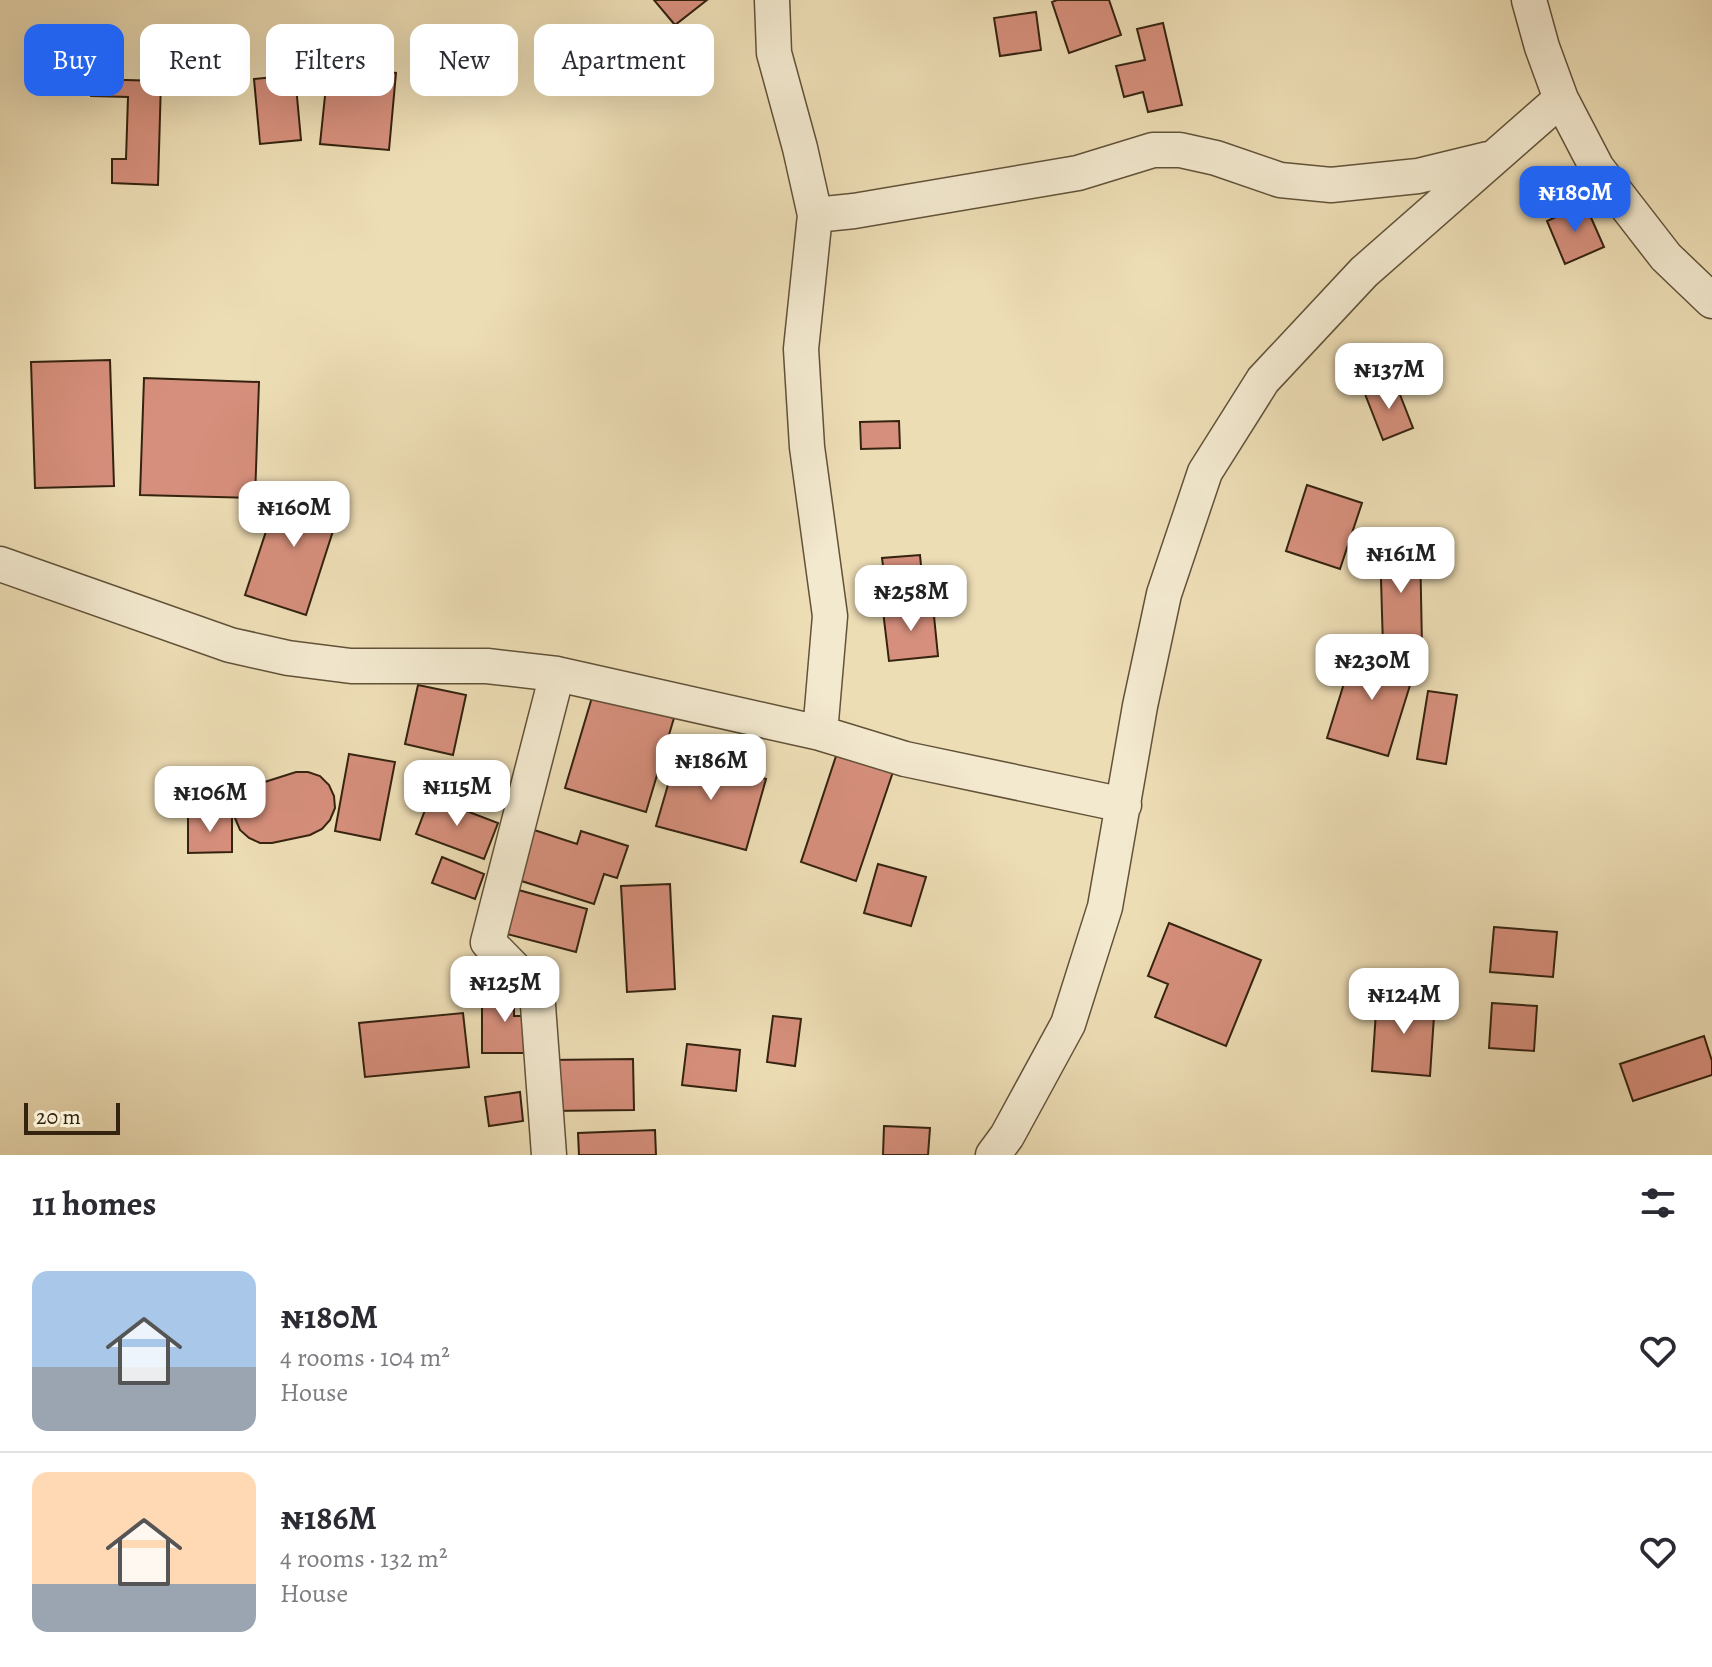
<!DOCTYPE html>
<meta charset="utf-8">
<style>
:root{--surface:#fff;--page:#f7f7f7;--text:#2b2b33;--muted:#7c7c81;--line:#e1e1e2;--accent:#2563eb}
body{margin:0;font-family:Alegreya,serif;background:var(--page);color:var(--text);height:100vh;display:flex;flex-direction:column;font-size:30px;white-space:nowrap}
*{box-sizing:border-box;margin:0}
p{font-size:26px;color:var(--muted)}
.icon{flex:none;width:44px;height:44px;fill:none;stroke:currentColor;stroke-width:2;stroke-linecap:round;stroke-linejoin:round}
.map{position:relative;height:1155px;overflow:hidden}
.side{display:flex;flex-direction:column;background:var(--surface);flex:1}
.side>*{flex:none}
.guide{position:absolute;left:24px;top:24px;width:800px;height:72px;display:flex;gap:16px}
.scale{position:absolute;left:24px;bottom:20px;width:96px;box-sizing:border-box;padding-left:8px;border:4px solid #34230f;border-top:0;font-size:22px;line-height:28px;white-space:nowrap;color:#34230f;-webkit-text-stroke:6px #f3e9cf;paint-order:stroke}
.price{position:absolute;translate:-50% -68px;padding:0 18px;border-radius:16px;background:#fff;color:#222;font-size:26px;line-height:52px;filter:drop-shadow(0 2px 4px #0008)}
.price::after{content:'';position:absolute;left:50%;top:48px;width:24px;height:18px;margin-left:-12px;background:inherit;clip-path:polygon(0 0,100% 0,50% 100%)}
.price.current{background:var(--accent);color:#fff}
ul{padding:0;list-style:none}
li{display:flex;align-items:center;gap:24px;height:200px;padding:0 32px}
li+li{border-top:2px solid var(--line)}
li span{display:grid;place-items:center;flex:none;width:224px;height:160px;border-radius:16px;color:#555}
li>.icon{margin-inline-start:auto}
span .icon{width:96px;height:96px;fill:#fffc;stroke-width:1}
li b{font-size:34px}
h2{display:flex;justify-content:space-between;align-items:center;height:96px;padding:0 32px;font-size:34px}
.tag{padding:0 28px;border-radius:16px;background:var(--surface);box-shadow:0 8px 32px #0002;font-size:28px;line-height:72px}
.tag.current{background:var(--accent);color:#fff}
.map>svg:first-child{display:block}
.building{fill:#d68f7c;stroke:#34230f;stroke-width:2}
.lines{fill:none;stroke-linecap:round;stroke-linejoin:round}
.minor-casing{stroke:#625238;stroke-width:37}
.minor{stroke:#f3e9cf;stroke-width:34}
</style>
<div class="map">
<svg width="1712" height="1155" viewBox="0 0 1712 1155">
<rect width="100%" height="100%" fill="#edddb5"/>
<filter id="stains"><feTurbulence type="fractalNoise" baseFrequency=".0025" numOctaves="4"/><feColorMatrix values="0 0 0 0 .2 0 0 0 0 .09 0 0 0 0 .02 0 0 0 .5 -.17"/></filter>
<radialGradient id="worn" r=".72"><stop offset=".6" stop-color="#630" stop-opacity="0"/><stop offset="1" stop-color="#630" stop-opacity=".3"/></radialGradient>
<path class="building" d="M 654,0 L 707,0 L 675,25 Z
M 1057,0 L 1109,0 L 1121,35 L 1069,53 L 1052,2 Z
M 1036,12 L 1041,50 L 1000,56 L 994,18 Z
M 1163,23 L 1182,105 L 1148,112 L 1143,92 L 1124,97 L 1116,66 L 1145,60 L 1137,29 Z
M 635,27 L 643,52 L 596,68 L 588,43 Z
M 328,67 L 396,73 L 389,150 L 320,144 Z
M 295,75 L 301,140 L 260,144 L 254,79 Z
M 91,79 L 161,81 L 158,185 L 112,183 L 112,159 L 126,159 L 128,97 L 91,96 Z
M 1585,204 L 1604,247 L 1565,264 L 1547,221 Z
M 110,360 L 114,486 L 35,488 L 31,362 Z
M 144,378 L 259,382 L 255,498 L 140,495 Z
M 1395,382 L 1413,428 L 1383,440 L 1365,394 Z
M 899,421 L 900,448 L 861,449 L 860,422 Z
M 282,483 L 342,503 L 306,615 L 245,595 Z
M 1307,485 L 1362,503 L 1340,569 L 1286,551 Z
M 1420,544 L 1422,646 L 1383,647 L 1380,545 Z
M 920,555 L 923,586 L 886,590 L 882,558 Z
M 933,606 L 938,656 L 889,661 L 883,611 Z
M 1355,648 L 1416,666 L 1388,756 L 1327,738 Z
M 418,685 L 466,695 L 453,755 L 405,744 Z
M 1428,691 L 1457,695 L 1446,764 L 1417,759 Z
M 593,694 L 674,718 L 646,812 L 565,788 Z
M 838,750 L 894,769 L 856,881 L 801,862 Z
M 349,754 L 395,762 L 380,840 L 335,831 Z
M 677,754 L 766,779 L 746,850 L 656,826 Z
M 296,772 L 308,772 L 320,776 L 329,785 L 334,796 L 335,808 L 330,820 L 322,829 L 310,835 L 272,843 L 260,843 L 249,838 L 240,830 L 235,818 L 235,806 L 240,795 L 249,787 Z
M 430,797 L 498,823 L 484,859 L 416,834 Z
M 188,815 L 232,815 L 232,852 L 188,853 Z
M 528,828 L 577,844 L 581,831 L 628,846 L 617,878 L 604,874 L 594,904 L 512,878 Z
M 442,857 L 484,874 L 475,899 L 432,883 Z
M 878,864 L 926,877 L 911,926 L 864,913 Z
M 670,884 L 675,989 L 627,992 L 621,886 Z
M 515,889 L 587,909 L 576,952 L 503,933 Z
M 1169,923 L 1261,960 L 1226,1046 L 1155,1017 L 1168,984 L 1148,976 Z
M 1494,927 L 1557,932 L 1553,977 L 1490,972 Z
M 482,988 L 514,988 L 514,1016 L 534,1016 L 534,1053 L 482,1053 Z
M 1377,997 L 1435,1001 L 1430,1076 L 1372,1071 Z
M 1492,1003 L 1537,1006 L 1534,1051 L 1489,1048 Z
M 463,1013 L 469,1067 L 365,1077 L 359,1023 Z
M 773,1016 L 801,1019 L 795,1066 L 767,1062 Z
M 1704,1036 L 1712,1061 L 1712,1075 L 1633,1101 L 1620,1064 Z
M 687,1044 L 740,1050 L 736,1091 L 682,1085 Z
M 633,1059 L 634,1110 L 549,1111 L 548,1060 Z
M 520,1092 L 523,1121 L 489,1126 L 485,1097 Z
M 884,1126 L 930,1128 L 928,1155 L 883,1155 Z
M 655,1130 L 656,1155 L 579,1155 L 578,1133 Z"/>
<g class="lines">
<g class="minor-casing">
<path id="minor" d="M 772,0 L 774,53 L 800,148 L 815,215 L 801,349 L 807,447 L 830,616 L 820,733
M 1529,0 L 1542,47 L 1561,99 L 1597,168 L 1666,257 L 1712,301
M 815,215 L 854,211 L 1078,173 L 1153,150 L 1180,150 L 1216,158 L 1280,180 L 1331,185 L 1418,176 L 1488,159
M 0,564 L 230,645 L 288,658 L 351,666 L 487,666 L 557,674 L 820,733 L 905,759 L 1124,805
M 549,1155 L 537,992 L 488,942 L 557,674
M 993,1155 L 1007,1136 L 1068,1024 L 1105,907 L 1140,706 L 1164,594 L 1205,472 L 1263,380 L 1364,272 L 1561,99"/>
</g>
<use href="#minor" class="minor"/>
</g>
<rect width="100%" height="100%" filter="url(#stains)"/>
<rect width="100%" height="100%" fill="url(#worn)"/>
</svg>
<div class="scale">20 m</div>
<b class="price current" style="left:1575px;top:234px">₦180M</b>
<b class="price" style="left:1389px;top:411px">₦137M</b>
<b class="price" style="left:294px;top:549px">₦160M</b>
<b class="price" style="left:1401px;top:595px">₦161M</b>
<b class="price" style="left:911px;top:633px">₦258M</b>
<b class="price" style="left:1372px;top:702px">₦230M</b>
<b class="price" style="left:711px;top:802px">₦186M</b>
<b class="price" style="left:457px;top:828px">₦115M</b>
<b class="price" style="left:210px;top:834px">₦106M</b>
<b class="price" style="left:505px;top:1024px">₦125M</b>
<b class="price" style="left:1404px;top:1036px">₦124M</b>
<div class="guide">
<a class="tag current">Buy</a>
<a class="tag">Rent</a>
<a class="tag">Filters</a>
<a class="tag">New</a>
<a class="tag">Apartment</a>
</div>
</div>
<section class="side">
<h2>11 homes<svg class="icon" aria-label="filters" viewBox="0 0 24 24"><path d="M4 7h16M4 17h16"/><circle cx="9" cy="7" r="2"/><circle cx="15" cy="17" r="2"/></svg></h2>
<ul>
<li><span style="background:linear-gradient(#a9c7e8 60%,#9aa5b1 0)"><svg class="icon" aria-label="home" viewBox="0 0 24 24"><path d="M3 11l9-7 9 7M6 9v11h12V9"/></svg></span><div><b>₦180M</b><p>4 rooms · 104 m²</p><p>House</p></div><svg class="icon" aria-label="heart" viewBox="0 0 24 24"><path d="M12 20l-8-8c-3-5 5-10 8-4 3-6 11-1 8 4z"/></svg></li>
<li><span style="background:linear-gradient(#ffd9b3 70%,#9aa5b1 0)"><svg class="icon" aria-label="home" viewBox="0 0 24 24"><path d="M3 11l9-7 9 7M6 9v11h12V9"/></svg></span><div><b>₦186M</b><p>4 rooms · 132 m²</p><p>House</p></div><svg class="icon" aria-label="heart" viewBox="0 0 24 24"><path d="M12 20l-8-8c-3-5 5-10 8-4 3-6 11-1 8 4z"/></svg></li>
</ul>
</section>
